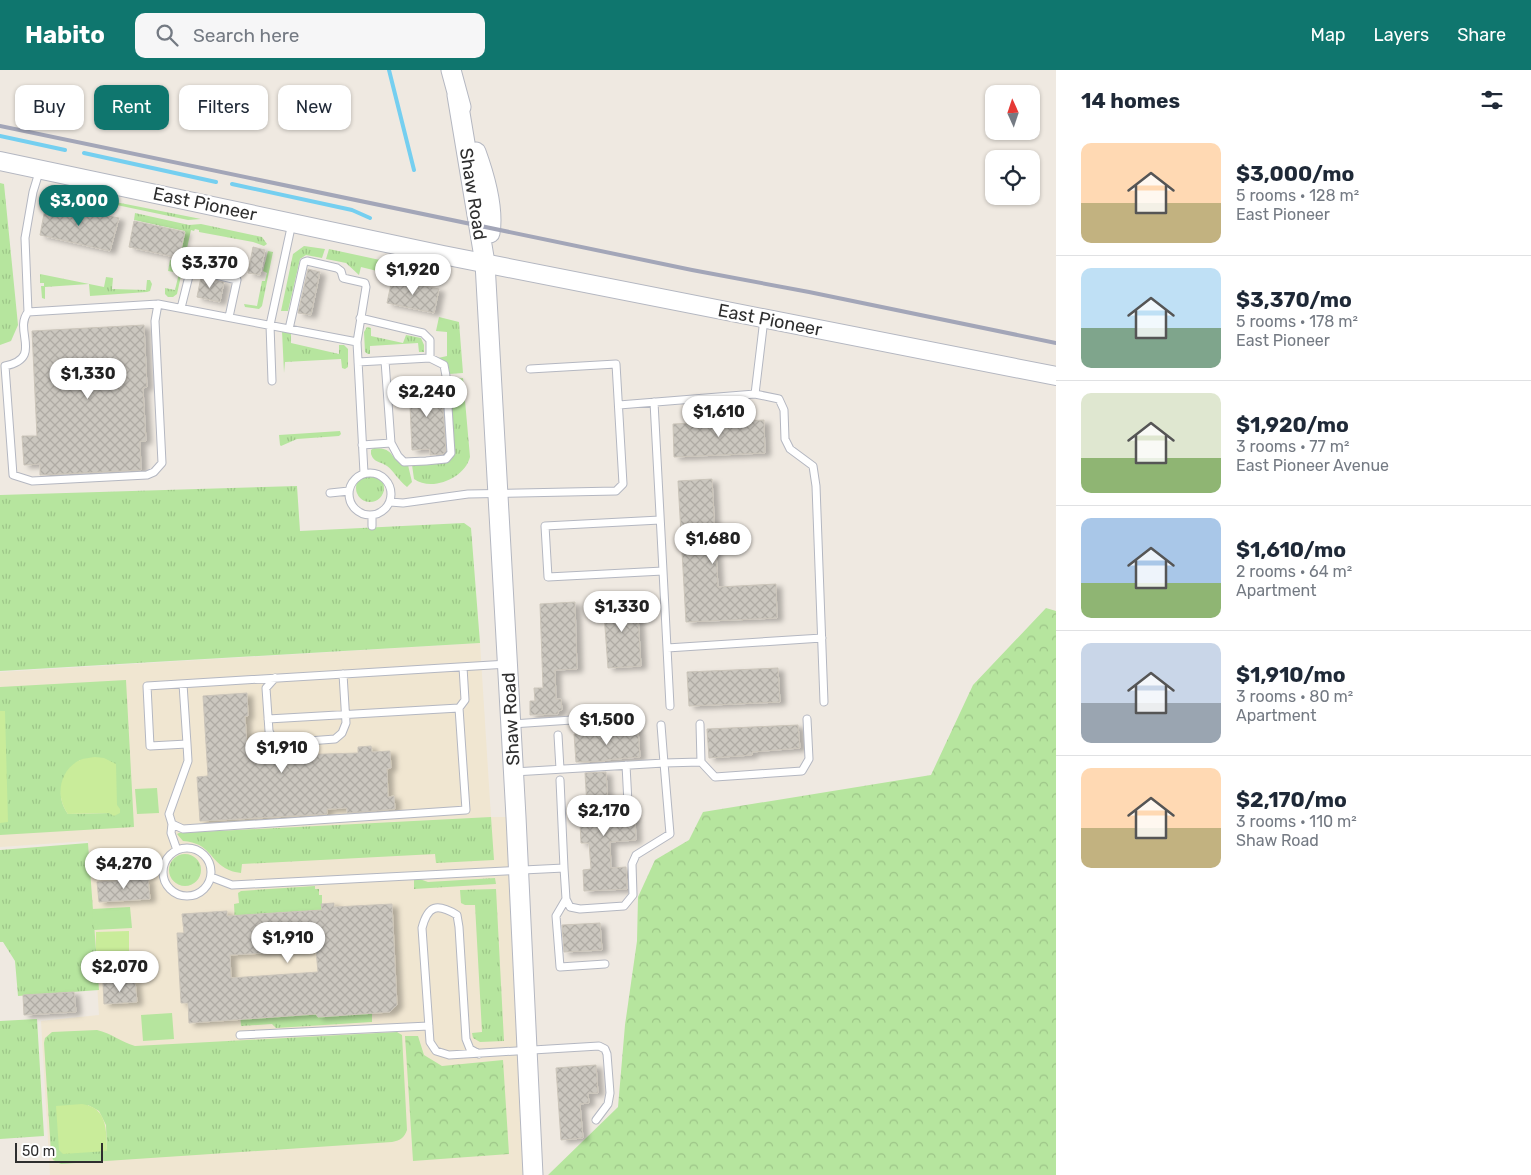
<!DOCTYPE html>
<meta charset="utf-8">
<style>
:root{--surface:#fff;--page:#f6f6f7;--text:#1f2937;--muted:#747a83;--line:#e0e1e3;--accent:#0f766e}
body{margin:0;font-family:Rubik,sans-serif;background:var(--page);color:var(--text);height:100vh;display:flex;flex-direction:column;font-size:19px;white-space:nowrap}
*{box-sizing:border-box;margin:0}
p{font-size:16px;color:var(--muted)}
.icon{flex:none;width:28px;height:28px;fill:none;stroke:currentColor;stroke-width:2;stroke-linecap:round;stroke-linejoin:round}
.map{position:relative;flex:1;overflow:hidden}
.details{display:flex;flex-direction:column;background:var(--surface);width:475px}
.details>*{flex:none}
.guide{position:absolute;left:15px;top:15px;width:475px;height:45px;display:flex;gap:10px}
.needle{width:32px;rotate:357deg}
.controls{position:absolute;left:985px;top:15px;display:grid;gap:10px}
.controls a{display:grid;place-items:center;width:55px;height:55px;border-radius:10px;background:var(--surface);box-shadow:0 1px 4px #0004;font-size:25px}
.scale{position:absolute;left:15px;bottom:12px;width:88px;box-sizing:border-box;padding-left:5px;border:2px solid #2e2e2e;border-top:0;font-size:14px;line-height:18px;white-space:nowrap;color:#2e2e2e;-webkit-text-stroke:4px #fff;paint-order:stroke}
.price{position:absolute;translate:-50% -42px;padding:0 11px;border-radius:18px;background:#fff;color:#222;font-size:16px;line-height:32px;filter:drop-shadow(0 1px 2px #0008)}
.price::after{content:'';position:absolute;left:50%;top:30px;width:15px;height:11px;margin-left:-8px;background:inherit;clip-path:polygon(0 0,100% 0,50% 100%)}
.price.selected{background:var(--accent);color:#fff}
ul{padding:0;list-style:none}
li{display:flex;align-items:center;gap:15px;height:125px;padding:0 25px}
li+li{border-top:1px solid var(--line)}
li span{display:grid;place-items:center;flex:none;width:140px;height:100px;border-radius:10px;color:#555}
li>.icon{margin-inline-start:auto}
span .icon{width:60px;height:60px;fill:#fffc;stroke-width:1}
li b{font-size:21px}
h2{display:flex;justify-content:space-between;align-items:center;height:60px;padding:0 25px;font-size:21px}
.tag{padding:0 18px;border-radius:10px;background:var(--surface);box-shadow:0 1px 4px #0004;font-size:18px;line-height:45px}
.tag.selected{background:var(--accent);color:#fff}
header{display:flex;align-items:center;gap:30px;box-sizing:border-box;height:70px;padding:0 25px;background:var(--accent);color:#fff}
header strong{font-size:24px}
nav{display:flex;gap:28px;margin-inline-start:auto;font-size:18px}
.search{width:350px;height:45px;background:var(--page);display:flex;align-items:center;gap:12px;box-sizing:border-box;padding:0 18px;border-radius:10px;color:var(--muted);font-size:19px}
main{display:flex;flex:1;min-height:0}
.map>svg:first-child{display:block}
.education{fill:#f0e6d1}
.grass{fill:url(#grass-tufts);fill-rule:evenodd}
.forest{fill:url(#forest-crowns)}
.park{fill:#b6e59e}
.pitch{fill:#c9ec9a}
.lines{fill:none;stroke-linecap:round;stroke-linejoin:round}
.stream{stroke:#75cff0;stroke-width:4}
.building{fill:url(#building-cross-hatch);stroke:#cbc5ba;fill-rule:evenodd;filter:url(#shadow)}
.service-casing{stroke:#b4b7c1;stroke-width:9}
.tertiary-casing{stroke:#b4b7c1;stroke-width:20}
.secondary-casing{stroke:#b4b7c1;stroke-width:21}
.service{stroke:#fff;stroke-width:7}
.tertiary{stroke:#fff;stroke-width:18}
.secondary{stroke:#fff;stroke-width:19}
.rail{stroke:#a3a6b8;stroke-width:4}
.labels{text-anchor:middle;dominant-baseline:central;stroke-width:5;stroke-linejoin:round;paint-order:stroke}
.street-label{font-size:18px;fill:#2e2e2e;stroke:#fff}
</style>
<header>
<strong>Habito</strong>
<div class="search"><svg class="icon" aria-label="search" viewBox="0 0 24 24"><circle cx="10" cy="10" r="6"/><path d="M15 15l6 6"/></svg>Search here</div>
<nav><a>Map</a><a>Layers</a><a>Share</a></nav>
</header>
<main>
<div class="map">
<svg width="1056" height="1105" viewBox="0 0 1056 1105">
<defs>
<pattern id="grass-tufts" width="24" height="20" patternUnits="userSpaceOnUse" patternTransform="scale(1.25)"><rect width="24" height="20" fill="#b6e59e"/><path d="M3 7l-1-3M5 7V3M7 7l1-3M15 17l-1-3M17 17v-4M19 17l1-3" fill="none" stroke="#9dc588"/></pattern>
<pattern id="forest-crowns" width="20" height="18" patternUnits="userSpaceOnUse" patternTransform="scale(1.25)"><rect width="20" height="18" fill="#b6e59e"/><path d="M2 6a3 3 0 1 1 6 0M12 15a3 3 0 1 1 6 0" fill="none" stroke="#9dc588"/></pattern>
<pattern id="building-cross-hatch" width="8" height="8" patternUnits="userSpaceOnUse" patternTransform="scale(1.25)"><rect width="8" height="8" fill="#cbc7bf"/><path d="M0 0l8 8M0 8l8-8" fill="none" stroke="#afaba4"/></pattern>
<filter id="shadow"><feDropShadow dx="5.5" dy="3" stdDeviation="2.5" flood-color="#0004"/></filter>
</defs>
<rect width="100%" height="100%" fill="#efe9e1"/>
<path class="education" d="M 480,573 L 491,747 L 516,747 L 533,1105 L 50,1105 L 41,951 L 99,945 L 88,771 L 0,777 L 0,602 Z"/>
<path class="grass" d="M 0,113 L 4,114 L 18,255 L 11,271 L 0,275 Z
M 56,120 L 60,121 L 201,149 L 188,150 L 50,121 Z
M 49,126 L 85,133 L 84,140 L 43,132 L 44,130 Z
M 135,143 L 189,155 L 201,154 L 262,167 L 267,174 L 264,176 L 253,172 L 199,162 L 199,160 L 195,159 L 194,161 L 191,160 L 177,224 L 173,227 L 168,227 L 165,224 L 165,218 L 175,220 L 179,203 L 168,201 L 170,190 L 179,192 L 185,161 L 134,150 Z
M 304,176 L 325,179 L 322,188 L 306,185 L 300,189 L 288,241 L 281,241 L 293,184 Z
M 329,179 L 380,190 L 377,201 L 361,197 L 359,205 L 346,193 L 326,189 Z
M 268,181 L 273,182 L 262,236 L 259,239 L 245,237 L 244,234 L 257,236 L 262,211 L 265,211 L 267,203 L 263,201 Z
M 40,204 L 104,217 L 106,207 L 113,208 L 112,219 L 146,220 L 147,210 L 150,210 L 152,214 L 150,221 L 147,222 L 90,226 L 89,214 L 45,217 L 45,229 L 42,228 L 41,216 L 44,216 L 44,213 L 40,213 Z
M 439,247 L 459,252 L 463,303 L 449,304 L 446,292 L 438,288 L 447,286 L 447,262 L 436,261 Z
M 367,257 L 371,258 L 371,266 L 403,273 L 406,265 L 421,268 L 424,275 L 424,282 L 419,282 L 418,273 L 370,276 L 370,284 L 368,284 L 365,282 L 364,262 Z
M 282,261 L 291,263 L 291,273 L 339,284 L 339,275 L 344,275 L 348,279 L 348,297 L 345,299 L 342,298 L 341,289 L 285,292 L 284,303 Z
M 463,308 L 470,387 C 465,408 432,422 414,409 L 412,395 L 447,392 L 453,387 L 454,379 L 450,309 Z
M 340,361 L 341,364 L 339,366 L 297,369 L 281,376 L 280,375 L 279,365 Z
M 374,378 C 398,378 387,391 408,395 L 412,412 L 407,417 C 398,410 393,400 387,396 C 380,391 374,393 371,384 L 371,380 Z
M356 418a14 14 0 1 1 28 0a14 14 0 1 1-28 0Z
M 297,416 L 300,461 L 464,453 L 471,458 L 480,573 L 0,601 L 0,425 Z
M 126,610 L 134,757 L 0,765 L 0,617 ZM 80,690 L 117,735 L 110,744 L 110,743 L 68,744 C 54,725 62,703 80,690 Z
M 491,747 L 494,790 L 436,793 L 435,784 L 242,794 L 241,803 C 237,802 233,802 229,800 C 209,791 211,773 183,771 L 177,764 L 179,763 Z
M 88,773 L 99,920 L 18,926 L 15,891 L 3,872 L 0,872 L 0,780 Z
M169 800a16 16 0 1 1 32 0a16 16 0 1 1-32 0Z
M 414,807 L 428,812 L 495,808 L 496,814 L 414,819 Z
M 315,816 L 315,819 L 319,819 L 319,825 L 322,825 L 322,840 L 244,845 L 235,853 L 234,834 L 239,833 L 238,823 L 241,821 Z
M 496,819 L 504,971 L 480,972 L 473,968 L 472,963 L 482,962 L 475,835 L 465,835 L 461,833 L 460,820 Z
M 240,942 L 248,949 L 316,944 L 318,947 L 372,943 L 372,952 L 276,958 L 272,954 L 241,956 Z
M 37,949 L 44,1066 L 0,1069 L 0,951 Z
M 97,960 C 111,963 121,972 135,976 L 397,962 L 402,965 L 407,1060 C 404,1068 401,1070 392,1072 L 61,1094 L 53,1090 L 51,1083 L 44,973 L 45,968 L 52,962 ZM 88,1035 L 99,1041 L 106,1055 L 107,1081 Z"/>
<path class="forest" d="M 1046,538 L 1056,541 L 1056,1105 L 548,1105 L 618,1037 L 625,955 L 637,871 L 638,827 L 655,790 L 689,770 L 703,742 L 931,705 L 973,615 Z
M 405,966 L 418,966 L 424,985 L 442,996 L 503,990 L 509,1084 L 413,1091 Z"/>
<path class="park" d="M 157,718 L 159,743 L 137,744 L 135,719 Z
M 130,837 L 132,858 L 94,860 L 92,839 Z
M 172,943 L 174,969 L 143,971 L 141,945 Z"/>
<path class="pitch" d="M 0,641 L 5,641 L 8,752 L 0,753 Z
M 95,687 L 104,688 L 116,694 L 117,735 L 120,739 L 120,743 L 114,746 L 109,743 L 68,744 C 55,727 59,700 80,690 C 84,688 90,688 95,687 Z
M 129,861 L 129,884 L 96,885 L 96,862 Z
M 130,887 L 131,910 L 97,910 L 97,888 Z
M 82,1034 C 108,1038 106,1060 107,1081 L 63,1084 L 59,1080 L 56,1036 Z"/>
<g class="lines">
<path class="stream" d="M 389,0 L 414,100
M 0,66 L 65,80
M 84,83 L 216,112
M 232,114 L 352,140 L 370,148"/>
</g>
<path class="building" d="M 46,133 L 119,148 L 110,181 L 40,165 Z
M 134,151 L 185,162 L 179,188 L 129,177 Z
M 253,177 L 265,180 L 260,205 L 248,203 Z
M 208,178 L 230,182 L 226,202 L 204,197 Z
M 308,199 L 320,202 L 311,245 L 298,243 Z
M 201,207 L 224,212 L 220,232 L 197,227 Z
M 392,209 L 439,219 L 434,243 L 387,233 Z
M 144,255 L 147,317 L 143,318 L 146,371 L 140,371 L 141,400 L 40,405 L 40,394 L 24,395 L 22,366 L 37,366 L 32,261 Z
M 441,313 L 446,381 L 443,384 L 430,385 L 430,379 L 412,380 L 409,314 Z
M 764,350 L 765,383 L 674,387 L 673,354 Z
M 712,409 L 718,517 L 776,514 L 777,548 L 686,552 L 678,411 Z
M 637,528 L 641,596 L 608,598 L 603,530 Z
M 575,532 L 577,599 L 555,600 L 556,629 L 561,629 L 562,640 L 558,641 L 558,644 L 530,645 L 530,631 L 535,631 L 534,618 L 543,618 L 540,534 Z
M 778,598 L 780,632 L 689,636 L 687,602 Z
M 247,623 L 248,646 L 245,646 L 247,677 L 251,677 L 251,687 L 272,686 L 272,682 L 292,680 L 292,685 L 358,683 L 358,677 L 371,676 L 372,682 L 390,681 L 391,698 L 387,699 L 388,727 L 394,726 L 395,739 L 347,743 L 347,738 L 327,739 L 327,744 L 200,751 L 197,707 L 208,706 L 203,626 Z
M 798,655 L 800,678 L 752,682 L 752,685 L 709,688 L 707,659 Z
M 638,659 L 640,687 L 605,690 L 605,691 L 576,692 L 574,664 Z
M 606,702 L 609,748 L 635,746 L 636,770 L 610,772 L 611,798 L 626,797 L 627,819 L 584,821 L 583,800 L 591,799 L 589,773 L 581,773 L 580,754 L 588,754 L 585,703 Z
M 148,809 L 150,829 L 99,832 L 97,812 Z
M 334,833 L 334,837 L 392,834 L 397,935 L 390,942 L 318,947 L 316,944 L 189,953 L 188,933 L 181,933 L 177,863 L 184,863 L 182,844 L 227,841 L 227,846 L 322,840 L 321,834 ZM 316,880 L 318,902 L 231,908 L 230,885 Z
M 600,853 L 602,880 L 564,882 L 562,855 Z
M 135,911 L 137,932 L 104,934 L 103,913 Z
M 74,922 L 76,942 L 24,945 L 23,925 Z
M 596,995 L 598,1023 L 588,1023 L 589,1033 L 580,1034 L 583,1068 L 561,1070 L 556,998 Z"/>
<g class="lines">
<g class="service-casing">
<path id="service" d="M 40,99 L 33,122 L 25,168 L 28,242 L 158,234 L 357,272
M 181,238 L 189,206 L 192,202 L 199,201 L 237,210 L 229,247
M 28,242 C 13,261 44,288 5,296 L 13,405 L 32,411 L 147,405 L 154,402 L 162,393 L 155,251 L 158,234
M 289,259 L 304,192 L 307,191 L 337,198 L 341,201 L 343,208 L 365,213 L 366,217 L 357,272 L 364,403
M 358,292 L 430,288 L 430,270 L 423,263 L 360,248
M 272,311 L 270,255 L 292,153
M 755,324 L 779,329 L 784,340 L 785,369 L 790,379 L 813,396 L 816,416 L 824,632
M 654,332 L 663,501 L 548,507 L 545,456 L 660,450
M 619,335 L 755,324 L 764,249
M 391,373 L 398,386 L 404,392 L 426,391 L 446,389 L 451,383 L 446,306 L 444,295 L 430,288
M 362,375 L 391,373 L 385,291
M349 424a21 21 0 1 1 42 0a21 21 0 1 1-42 0Z
M 330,423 L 349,421
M 390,432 L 403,433 L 468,424 L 616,421 L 623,414 L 616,294 L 530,299
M 372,445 L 372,456
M 663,501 L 670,636
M 667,578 L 822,568
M 275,608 L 266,618 L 269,661 L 273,669 L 282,673 L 335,669 L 342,663 L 346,653 L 343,604
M 183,614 L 187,674 L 150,676 L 147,616 L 508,594
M 268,649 L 459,638 L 465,630 L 463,597
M 512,654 L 602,648
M 700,654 L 701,692
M 661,655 L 664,693 L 701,692 L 715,707 L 802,701 L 809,689 L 807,649
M 558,665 L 560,699
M 187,674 L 188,691 L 169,744 L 172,754 L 183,759 L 466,740 L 459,638
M 626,695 L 628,733
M 560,710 L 564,798
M 172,754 L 171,763 L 177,780
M163 802a24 24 0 1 1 48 0a24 24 0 1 1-48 0Z
M 211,807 L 232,815 L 564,798 L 566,829 L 570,837 L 580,839 L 624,836 L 633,825 L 632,794 L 636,785 L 670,764 L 664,693 L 514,702
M 566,829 L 556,846 L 560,897 L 605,894
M 240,965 L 429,956
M 479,984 L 470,979 L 466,969 L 459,857 L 457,845 C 437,833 428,835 422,858 L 430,972 L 436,981 L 449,985 L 599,976 L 605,979 L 607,984 L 610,1023 L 608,1034 L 596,1050"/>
</g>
<g class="tertiary-casing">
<path id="tertiary" d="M 0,91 L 443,185 L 1056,306"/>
</g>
<g class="secondary-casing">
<path id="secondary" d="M 451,0 L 461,37
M 457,25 L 485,193 L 516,747 L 533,1105
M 476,82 C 484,104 494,139 490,163"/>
</g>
<use href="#service" class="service"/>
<use href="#tertiary" class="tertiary"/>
<use href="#secondary" class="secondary"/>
<path class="rail" d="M 0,56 L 692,200 L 809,222 L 1056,273"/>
</g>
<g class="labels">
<g class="street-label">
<text transform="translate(473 124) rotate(81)">Shaw Road</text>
<text transform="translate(205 134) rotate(12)">East Pioneer</text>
<text transform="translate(770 250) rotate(11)">East Pioneer</text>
<text transform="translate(511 649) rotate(-93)">Shaw Road</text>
</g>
</g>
</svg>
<div class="controls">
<a><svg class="needle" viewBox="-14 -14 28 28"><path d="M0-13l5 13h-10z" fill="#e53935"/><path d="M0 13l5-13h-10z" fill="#747a83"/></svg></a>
<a><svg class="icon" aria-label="locate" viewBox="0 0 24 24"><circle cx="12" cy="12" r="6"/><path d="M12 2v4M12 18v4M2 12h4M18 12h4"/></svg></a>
</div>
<div class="scale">50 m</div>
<b class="price selected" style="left:79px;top:157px">$3,000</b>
<b class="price" style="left:210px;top:219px">$3,370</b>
<b class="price" style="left:413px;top:226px">$1,920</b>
<b class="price" style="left:88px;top:330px">$1,330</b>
<b class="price" style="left:427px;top:348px">$2,240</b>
<b class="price" style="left:719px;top:368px">$1,610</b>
<b class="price" style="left:713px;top:495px">$1,680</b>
<b class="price" style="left:622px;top:563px">$1,330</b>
<b class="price" style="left:607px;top:676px">$1,500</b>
<b class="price" style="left:282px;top:704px">$1,910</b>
<b class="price" style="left:604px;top:767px">$2,170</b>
<b class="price" style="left:124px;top:820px">$4,270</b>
<b class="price" style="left:288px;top:894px">$1,910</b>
<b class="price" style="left:120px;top:923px">$2,070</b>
<div class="guide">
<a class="tag">Buy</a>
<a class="tag selected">Rent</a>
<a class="tag">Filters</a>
<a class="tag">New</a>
</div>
</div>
<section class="details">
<h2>14 homes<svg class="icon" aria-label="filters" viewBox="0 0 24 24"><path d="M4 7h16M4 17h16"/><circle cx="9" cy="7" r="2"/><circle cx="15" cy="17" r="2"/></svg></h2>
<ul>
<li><span style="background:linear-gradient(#ffd9b3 60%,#c2b280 0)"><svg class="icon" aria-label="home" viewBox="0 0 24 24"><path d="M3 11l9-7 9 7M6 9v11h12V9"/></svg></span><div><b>$3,000/mo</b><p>5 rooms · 128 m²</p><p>East Pioneer</p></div></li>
<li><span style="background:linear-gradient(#bfe0f5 60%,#7fa58c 0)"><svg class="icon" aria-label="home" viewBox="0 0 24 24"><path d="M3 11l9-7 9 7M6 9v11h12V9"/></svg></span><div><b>$3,370/mo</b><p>5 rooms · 178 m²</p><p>East Pioneer</p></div></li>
<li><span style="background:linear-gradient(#dfe7d0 65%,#8fb573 0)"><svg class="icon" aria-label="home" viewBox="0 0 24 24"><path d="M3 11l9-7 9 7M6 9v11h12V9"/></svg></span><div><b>$1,920/mo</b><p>3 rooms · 77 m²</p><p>East Pioneer Avenue</p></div></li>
<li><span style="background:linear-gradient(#a9c7e8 65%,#8fb573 0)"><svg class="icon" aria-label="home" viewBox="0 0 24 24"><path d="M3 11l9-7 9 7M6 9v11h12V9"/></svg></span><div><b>$1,610/mo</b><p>2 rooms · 64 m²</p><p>Apartment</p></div></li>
<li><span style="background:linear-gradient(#c9d6e8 60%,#9aa5b1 0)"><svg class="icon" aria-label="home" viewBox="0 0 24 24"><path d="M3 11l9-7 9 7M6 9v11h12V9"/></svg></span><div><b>$1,910/mo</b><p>3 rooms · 80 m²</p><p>Apartment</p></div></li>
<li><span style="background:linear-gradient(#ffd9b3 60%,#c2b280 0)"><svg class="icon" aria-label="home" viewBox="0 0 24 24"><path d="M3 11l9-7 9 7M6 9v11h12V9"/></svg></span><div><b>$2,170/mo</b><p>3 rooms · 110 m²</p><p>Shaw Road</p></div></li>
</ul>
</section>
</main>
